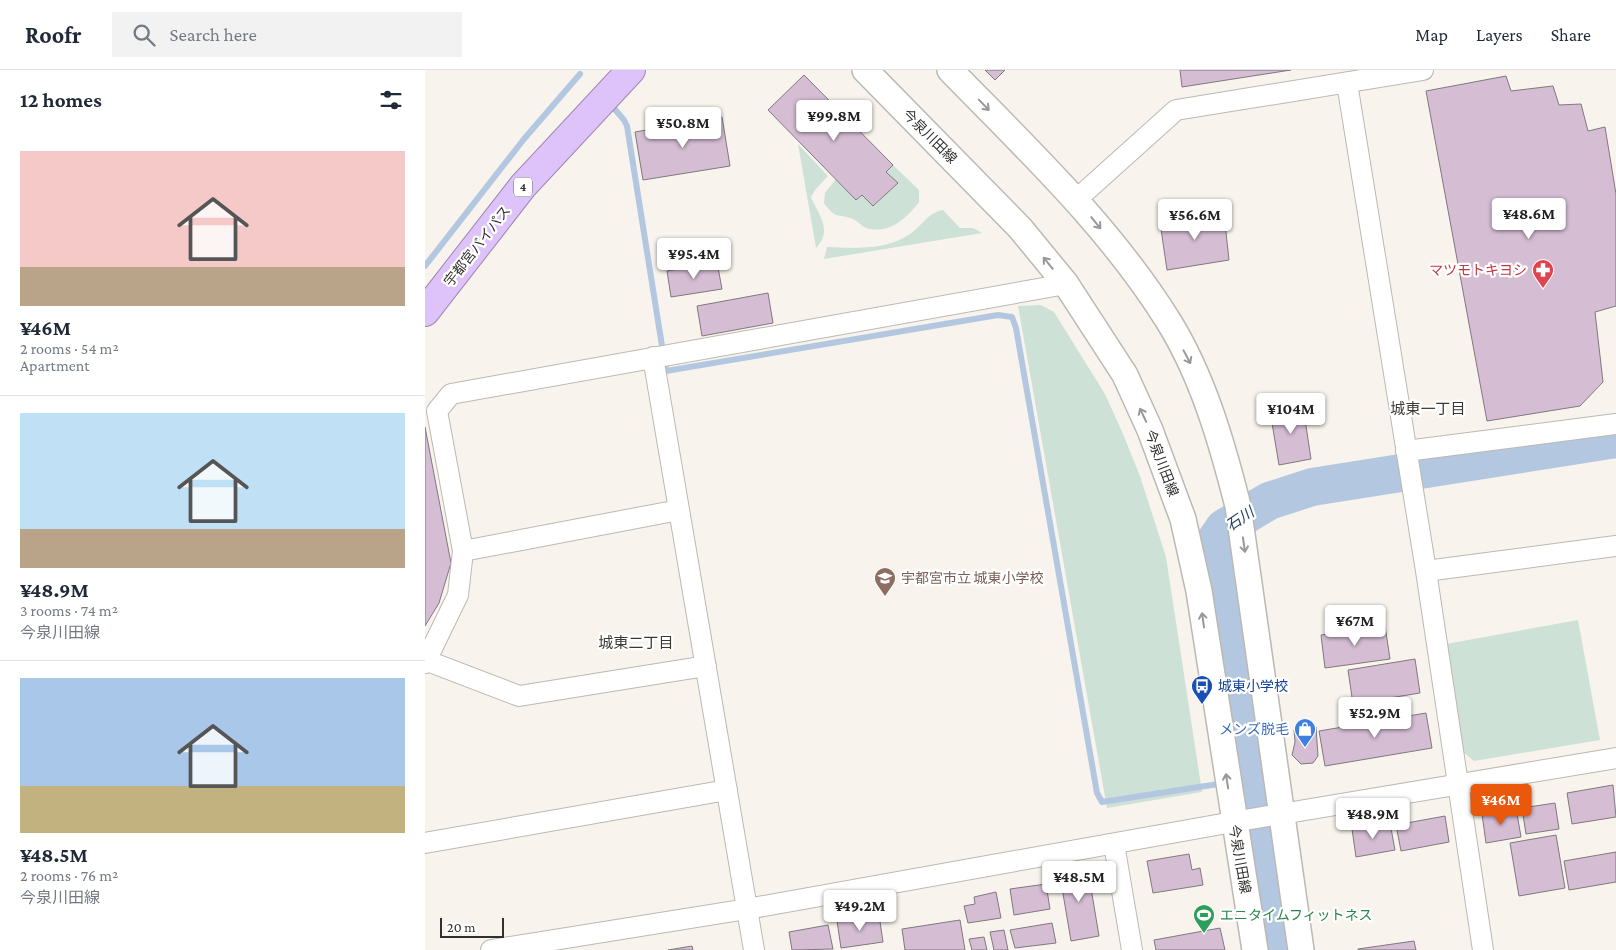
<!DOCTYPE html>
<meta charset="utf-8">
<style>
:root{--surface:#fff;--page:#f2f2f3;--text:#1f2937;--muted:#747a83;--line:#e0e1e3;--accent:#ea580c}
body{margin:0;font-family:"Crimson Pro","Noto Sans JP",serif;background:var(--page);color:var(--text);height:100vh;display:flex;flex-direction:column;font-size:19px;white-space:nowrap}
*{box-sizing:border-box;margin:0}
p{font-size:16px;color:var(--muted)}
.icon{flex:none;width:28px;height:28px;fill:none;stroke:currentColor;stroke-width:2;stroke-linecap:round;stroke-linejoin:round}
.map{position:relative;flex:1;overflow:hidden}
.panel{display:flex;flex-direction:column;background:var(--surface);width:425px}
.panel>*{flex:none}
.scale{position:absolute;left:15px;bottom:12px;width:64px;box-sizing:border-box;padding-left:5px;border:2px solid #32302e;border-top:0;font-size:14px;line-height:18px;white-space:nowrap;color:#32302e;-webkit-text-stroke:4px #fff;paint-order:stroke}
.price{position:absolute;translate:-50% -42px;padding:0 11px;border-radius:5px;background:#fff;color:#222;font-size:16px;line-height:32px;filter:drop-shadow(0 1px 2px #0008)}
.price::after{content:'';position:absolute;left:50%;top:30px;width:15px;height:11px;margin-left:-8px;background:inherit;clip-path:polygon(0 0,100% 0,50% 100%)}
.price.selected{background:var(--accent);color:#fff}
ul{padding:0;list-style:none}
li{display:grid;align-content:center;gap:10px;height:265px;padding:0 20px}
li+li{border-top:1px solid var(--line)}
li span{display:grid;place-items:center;height:155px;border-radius:0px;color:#555}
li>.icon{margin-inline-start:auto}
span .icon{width:90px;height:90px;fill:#fffc;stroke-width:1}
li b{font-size:21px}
h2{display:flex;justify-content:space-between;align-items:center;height:60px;padding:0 20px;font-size:21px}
header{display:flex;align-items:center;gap:30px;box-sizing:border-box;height:70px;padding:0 25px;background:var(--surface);border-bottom:1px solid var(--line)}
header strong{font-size:24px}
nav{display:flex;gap:28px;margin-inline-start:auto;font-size:18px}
.search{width:350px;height:45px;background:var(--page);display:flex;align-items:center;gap:12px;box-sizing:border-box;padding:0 18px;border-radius:0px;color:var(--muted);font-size:19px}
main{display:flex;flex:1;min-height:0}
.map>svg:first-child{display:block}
.green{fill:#cde1d6}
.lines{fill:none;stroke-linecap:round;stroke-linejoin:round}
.stream{stroke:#b3c7e0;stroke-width:6}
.river{stroke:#b3c7e0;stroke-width:38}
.building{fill:#d5bdd4;stroke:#7f797e}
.minor-casing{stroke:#bcb8b2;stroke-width:22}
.tertiary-casing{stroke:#bcb8b2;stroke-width:28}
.trunk-casing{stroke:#9d86b1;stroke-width:30}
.minor{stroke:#fff;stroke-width:20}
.tertiary{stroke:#fff;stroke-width:25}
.trunk{stroke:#dec3fa;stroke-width:28}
.oneway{stroke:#989896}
.labels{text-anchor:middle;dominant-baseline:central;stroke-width:4.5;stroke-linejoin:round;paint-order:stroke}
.shield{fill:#fff;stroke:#706e6d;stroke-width:1}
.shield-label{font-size:12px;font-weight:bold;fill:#32302e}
.street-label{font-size:14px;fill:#32302e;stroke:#fff}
.health-label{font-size:14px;fill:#be3a42;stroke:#fff;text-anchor:end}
.education-label{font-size:14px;fill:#785e54;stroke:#fff;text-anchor:start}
.transit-label{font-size:14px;fill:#164399;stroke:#fff;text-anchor:start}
.shop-label{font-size:14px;fill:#366cbe;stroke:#fff;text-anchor:end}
.leisure-label{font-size:14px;fill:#27864d;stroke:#fff;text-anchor:start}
.neighbourhood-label{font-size:15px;fill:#3b3832;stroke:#fff}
.water-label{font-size:15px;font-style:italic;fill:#224163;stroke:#fff}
</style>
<header>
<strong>Roofr</strong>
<div class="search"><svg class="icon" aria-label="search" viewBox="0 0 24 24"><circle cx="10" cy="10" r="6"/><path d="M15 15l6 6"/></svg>Search here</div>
<nav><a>Map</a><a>Layers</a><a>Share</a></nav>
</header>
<main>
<section class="panel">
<h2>12 homes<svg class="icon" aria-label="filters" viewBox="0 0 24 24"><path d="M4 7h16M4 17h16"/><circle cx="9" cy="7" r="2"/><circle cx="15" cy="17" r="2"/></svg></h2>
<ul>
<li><span style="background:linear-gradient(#f6c9c9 75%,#b9a48a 0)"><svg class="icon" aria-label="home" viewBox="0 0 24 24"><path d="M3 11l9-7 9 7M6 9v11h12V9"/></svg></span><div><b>¥46M</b><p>2 rooms · 54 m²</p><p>Apartment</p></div></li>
<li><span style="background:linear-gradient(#bfe0f5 75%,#b9a48a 0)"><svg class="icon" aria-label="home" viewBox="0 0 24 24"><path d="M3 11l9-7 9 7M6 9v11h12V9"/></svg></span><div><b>¥48.9M</b><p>3 rooms · 74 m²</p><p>今泉川田線</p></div></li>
<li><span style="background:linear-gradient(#a9c7e8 70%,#c2b280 0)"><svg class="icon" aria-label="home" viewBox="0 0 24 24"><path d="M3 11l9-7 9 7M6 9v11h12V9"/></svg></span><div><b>¥48.5M</b><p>2 rooms · 76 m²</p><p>今泉川田線</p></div></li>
</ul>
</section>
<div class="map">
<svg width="1191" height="880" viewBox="0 0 1191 880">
<rect width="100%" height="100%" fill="#f8f4ed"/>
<path class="green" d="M 373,74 L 403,106 L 390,120 L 386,127 C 394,145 408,161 391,178 Z
M 468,95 L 494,120 L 494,132 C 482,148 464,165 441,158 C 436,156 433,151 428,149 C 412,143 411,150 399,133 L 400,123 L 411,109 L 431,130 L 437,125 L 449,136 L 472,113 L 461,102 Z
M 518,140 L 535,158 L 548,158 L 557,163 L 399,189 L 402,177 C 427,178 458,180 480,167 C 495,160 502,142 518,140 Z
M 616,235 L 629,242 L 680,324 L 698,364 L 715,406 L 741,487 L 777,722 L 682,738 L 593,236 Z
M 1153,550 L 1175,670 L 1049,691 L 1038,682 L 1021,574 Z"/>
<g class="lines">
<path class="stream" d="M 187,36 L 199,50 L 202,56 L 241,301 L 573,245 L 587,247 L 591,258 L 672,723 L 677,732 L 800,713
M 0,196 L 99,69 L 155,4
M 810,711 L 823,709"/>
<path class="river" d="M 849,880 L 808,607 L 790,507 L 788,474 L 799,458 L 844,431 L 887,417 L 1191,369"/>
</g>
<path class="building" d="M 560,0 L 580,0 L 570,10 Z
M 755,0 L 866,0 L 757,17 Z
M 379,5 L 468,95 L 461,102 L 473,113 L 448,136 L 437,125 L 431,130 L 343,40 Z
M 1081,6 L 1086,21 L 1128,16 L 1134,35 L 1156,34 L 1163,61 L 1180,57 L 1191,124 L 1191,236 L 1170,242 L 1178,312 L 1155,336 L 1062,351 L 1001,21 Z
M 297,47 L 305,96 L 218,110 L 210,62 Z
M 799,144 L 804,190 L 742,200 L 735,152 Z
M 292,192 L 297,219 L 246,227 L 242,201 Z
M 343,223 L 348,253 L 277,266 L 272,236 Z
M 878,336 L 886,389 L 854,395 L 845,341 Z
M 0,357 L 26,493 L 14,533 L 0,556 Z
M 960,556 L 965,589 L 900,598 L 896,565 Z
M 990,589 L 995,623 L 928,634 L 923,600 Z
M 1001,643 L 1007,678 L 900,696 L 894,661 Z
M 891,657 L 893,686 L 888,693 L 876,694 L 867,685 L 870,672 L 869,660 Z
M 1188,715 L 1191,747 L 1147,754 L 1142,723 Z
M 1130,733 L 1134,759 L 1101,764 L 1097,738 Z
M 1091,738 L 1096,767 L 1061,773 L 1057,744 Z
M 1020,746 L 1024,772 L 976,781 L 971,755 Z
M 965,753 L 970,780 L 931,787 L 927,759 Z
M 1131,765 L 1140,818 L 1094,826 L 1085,773 Z
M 1191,782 L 1191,812 L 1144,820 L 1139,791 Z
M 764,784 L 767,800 L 775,798 L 778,815 L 728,823 L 722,791 Z
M 662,794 L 674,866 L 646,871 L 634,800 Z
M 621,814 L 625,839 L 589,845 L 585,819 Z
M 571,822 L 576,848 L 543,853 L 539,836 L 550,834 L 549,827 Z
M 454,845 L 458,872 L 416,878 L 412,851 Z
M 535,850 L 540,880 L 480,880 L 477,859 Z
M 627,853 L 631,873 L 590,878 L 585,860 Z
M 403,855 L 408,879 L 367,880 L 364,862 Z
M 795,858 L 800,880 L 731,880 L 729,870 Z
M 579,860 L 583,880 L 569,880 L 565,862 Z
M 559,867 L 562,880 L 547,880 L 544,869 Z
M 989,871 L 991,880 L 933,880 L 933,879 Z
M 267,876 L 268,880 L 243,880 Z"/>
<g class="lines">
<g class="minor-casing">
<path id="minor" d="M 922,13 L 1001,501 L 1058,880
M 652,129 L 751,40 L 998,0
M 228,287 L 329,880
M 981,381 L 1191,354
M 38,481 L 12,341 L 26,324 L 641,214
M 1001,501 L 1191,476
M 0,590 L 94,626 L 281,596
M 0,593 L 33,525 L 38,481 L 254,440
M 0,773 L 302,720
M 689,774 L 707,880
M 66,880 L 322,839 L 808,752 L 1191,688"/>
</g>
<g class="tertiary-casing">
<path id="tertiary" d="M 440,0 L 595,158 L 641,214 L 700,305 L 725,360 L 758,449 L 774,521 L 830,880
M 525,0 C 603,80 685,157 744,252 C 778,307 797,373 813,436 L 876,880"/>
</g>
<g class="trunk-casing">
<path id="trunk" d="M 0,242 L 98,116 L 206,0"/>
</g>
<use href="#minor" class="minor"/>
<use href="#tertiary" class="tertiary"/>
<use href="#trunk" class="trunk"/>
</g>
<defs><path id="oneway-shaft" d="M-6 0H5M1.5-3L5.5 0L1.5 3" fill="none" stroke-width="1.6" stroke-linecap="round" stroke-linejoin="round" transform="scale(1.25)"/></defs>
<g class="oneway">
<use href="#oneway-shaft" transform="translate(559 35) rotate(46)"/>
<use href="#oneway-shaft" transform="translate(671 153) rotate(51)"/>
<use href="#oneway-shaft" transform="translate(623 193) rotate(-129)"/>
<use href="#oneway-shaft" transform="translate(762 287) rotate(62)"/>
<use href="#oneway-shaft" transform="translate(718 345) rotate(-115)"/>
<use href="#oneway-shaft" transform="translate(819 475) rotate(82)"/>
<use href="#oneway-shaft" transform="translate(778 550) rotate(-98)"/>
<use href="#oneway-shaft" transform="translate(802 711) rotate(-99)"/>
</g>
<defs>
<g id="pharmacy-pin" transform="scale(1.125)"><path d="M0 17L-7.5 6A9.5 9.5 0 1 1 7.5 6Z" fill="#e0444e" stroke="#fff"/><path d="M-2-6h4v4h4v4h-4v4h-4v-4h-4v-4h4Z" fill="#fff"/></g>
<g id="school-pin" transform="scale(1.125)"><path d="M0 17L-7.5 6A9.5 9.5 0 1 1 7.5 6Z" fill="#8d6e63" stroke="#fff"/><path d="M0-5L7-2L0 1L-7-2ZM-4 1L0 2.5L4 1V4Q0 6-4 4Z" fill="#fff"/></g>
<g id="bus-pin" transform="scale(1.125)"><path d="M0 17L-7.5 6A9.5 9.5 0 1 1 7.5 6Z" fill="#1a4fb4" stroke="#fff"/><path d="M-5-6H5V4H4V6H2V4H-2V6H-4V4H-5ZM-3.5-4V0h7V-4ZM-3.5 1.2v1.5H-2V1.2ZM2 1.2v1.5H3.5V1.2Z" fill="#fff"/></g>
<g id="shop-pin" transform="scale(1.125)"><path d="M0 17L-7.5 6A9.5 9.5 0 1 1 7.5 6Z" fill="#3f7fe0" stroke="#fff"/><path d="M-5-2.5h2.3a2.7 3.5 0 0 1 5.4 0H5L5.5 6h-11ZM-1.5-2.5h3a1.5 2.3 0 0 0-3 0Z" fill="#fff"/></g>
<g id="stadium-pin" transform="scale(1.125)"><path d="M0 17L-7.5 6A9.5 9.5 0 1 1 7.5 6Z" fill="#2e9e5b" stroke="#fff"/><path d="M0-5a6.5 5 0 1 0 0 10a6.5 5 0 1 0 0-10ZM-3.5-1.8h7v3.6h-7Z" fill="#fff"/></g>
</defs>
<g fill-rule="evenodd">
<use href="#pharmacy-pin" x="1118" y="200"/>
<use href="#school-pin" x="460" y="508"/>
<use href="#bus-pin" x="777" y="616"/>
<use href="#shop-pin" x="880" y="659"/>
<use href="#stadium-pin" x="779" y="845"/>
</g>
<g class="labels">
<rect class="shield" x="89" y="107.5" width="18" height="19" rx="4"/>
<g class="shield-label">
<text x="98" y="117">4</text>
</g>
<g class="street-label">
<text transform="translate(505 66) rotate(45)">今泉川田線</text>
<text transform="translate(52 176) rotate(-52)">宇都宮バイパス</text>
<text transform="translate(737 393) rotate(69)">今泉川田線</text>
<text transform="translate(815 789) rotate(80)">今泉川田線</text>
</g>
<g class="health-label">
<text x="1102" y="200">マツモトキヨシ</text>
</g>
<g class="education-label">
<text x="476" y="508">宇都宮市立 城東小学校</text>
</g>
<g class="transit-label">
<text x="793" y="616">城東小学校</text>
</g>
<g class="shop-label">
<text x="864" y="659">メンズ脱毛</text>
</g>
<g class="leisure-label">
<text x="795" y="845">エニタイムフィットネス</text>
</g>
<g class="neighbourhood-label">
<text x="1003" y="339">城東一丁目</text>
<text x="211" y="573">城東二丁目</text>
</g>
<g class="water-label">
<text transform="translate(815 449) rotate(-34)">石川</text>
</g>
</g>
</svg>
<div class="scale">20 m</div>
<b class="price" style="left:409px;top:72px">¥99.8M</b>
<b class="price" style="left:258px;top:79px">¥50.8M</b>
<b class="price" style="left:1104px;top:170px">¥48.6M</b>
<b class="price" style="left:770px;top:171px">¥56.6M</b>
<b class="price" style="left:269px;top:210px">¥95.4M</b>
<b class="price" style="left:866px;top:365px">¥104M</b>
<b class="price" style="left:930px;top:577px">¥67M</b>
<b class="price" style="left:950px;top:669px">¥52.9M</b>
<b class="price selected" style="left:1076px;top:756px">¥46M</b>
<b class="price" style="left:948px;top:770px">¥48.9M</b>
<b class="price" style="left:654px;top:833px">¥48.5M</b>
<b class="price" style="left:435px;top:862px">¥49.2M</b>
</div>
</main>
